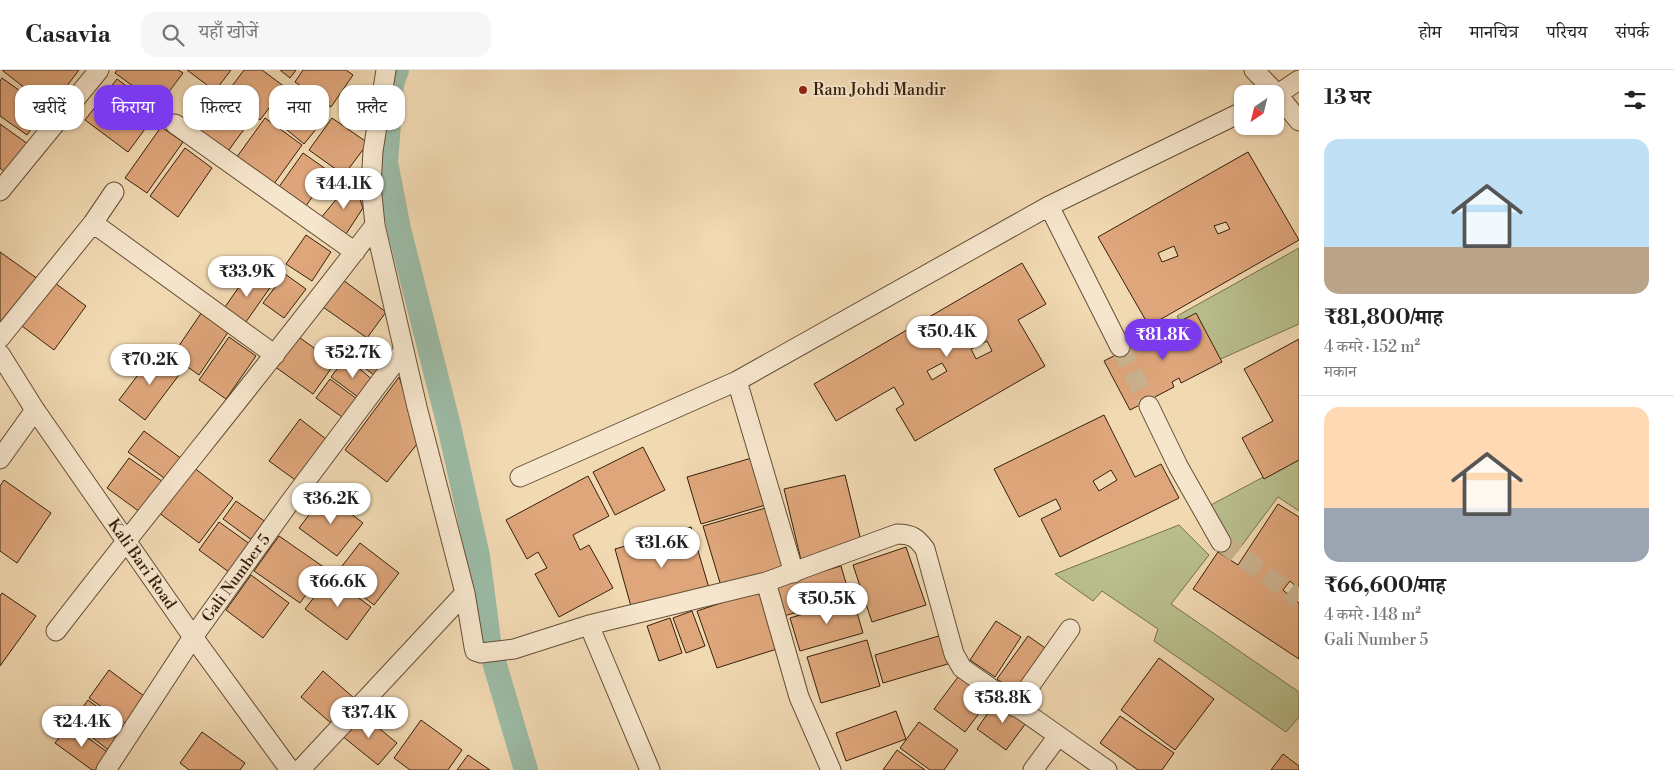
<!DOCTYPE html>
<html lang="hi">
<meta charset="utf-8">
<style>
:root{--surface:#fff;--page:#f6f6f6;--text:#222;--muted:#767676;--line:#e0e0e0;--accent:#7c3aed}
body{margin:0;font-family:"Libre Bodoni","Noto Serif Devanagari",serif;background:var(--page);color:var(--text);height:100vh;display:flex;flex-direction:column;font-size:19px;white-space:nowrap}
*{box-sizing:border-box;margin:0}
p{font-size:16px;color:var(--muted)}
.icon{flex:none;width:28px;height:28px;fill:none;stroke:currentColor;stroke-width:2;stroke-linecap:round;stroke-linejoin:round}
.map{position:relative;flex:1;overflow:hidden}
.panel{display:flex;flex-direction:column;background:var(--surface);width:375px}
.panel>*{flex:none}
.top-card{position:absolute;left:15px;top:15px;width:475px;height:45px;display:flex;gap:10px}
.needle{width:32px;rotate:215deg}
.tools{position:absolute;left:1234px;top:15px;display:grid;gap:10px}
.tools a{display:grid;place-items:center;width:50px;height:50px;border-radius:10px;background:var(--surface);box-shadow:0 1px 4px #0004;font-size:25px}
.price{position:absolute;translate:-50% -42px;padding:0 11px;border-radius:18px;background:#fff;color:#222;font-size:16px;line-height:32px;filter:drop-shadow(0 1px 2px #0008)}
.price::after{content:'';position:absolute;left:50%;top:30px;width:15px;height:11px;margin-left:-8px;background:inherit;clip-path:polygon(0 0,100% 0,50% 100%)}
.price.current{background:var(--accent);color:#fff}
ul{padding:0;list-style:none}
li{display:grid;align-content:center;gap:10px;height:265px;padding:0 25px}
li+li{border-top:1px solid var(--line)}
li span{display:grid;place-items:center;height:155px;border-radius:15px;color:#555}
li>.icon{margin-inline-start:auto}
span .icon{width:90px;height:90px;fill:#fffc;stroke-width:1}
li b{font-size:21px}
h2{display:flex;justify-content:space-between;align-items:center;height:60px;padding:0 25px;font-size:21px}
.tag{padding:0 18px;border-radius:15px;background:var(--surface);box-shadow:0 1px 4px #0004;font-size:18px;line-height:45px}
.tag.current{background:var(--accent);color:#fff}
header{display:flex;align-items:center;gap:30px;box-sizing:border-box;height:70px;padding:0 25px;background:var(--surface);border-bottom:1px solid var(--line)}
header strong{font-size:24px}
nav{display:flex;gap:28px;margin-inline-start:auto;font-size:18px}
.search{width:350px;height:45px;background:var(--page);display:flex;align-items:center;gap:12px;box-sizing:border-box;padding:0 18px;border-radius:15px;color:var(--muted);font-size:19px}
main{display:flex;flex:1;min-height:0}
.map>svg:first-child{display:block}
.green{fill:#b9bf8d;stroke:#77704c}
.lines{fill:none;stroke-linecap:round;stroke-linejoin:round}
.canal{stroke:#9cbba7;stroke-width:24}
.building{fill:#dfa67b;stroke:#35200c;fill-rule:evenodd}
.street-tunnel{stroke:#cbb491;stroke-width:19;stroke-dasharray:19 9;stroke-linecap:butt}
.street-casing{stroke:#644e36;stroke-width:21}
.street{stroke:#f6e6cd;stroke-width:19}
.poi-dot{fill:#8f2418;stroke:#f6e6cd;stroke-width:2}
.labels{text-anchor:middle;dominant-baseline:central;stroke-width:4;stroke-linejoin:round;paint-order:stroke}
.poi-label{font-size:16px;fill:#35200c;stroke:#f6e6cd;text-anchor:start}
.street-label{font-size:16px;fill:#35200c;stroke:#f6e6cd}
</style>
<header>
<strong>Casavia</strong>
<div class="search"><svg class="icon" aria-label="search" viewBox="0 0 24 24"><circle cx="10" cy="10" r="6"/><path d="M15 15l6 6"/></svg>यहाँ खोजें</div>
<nav><a>होम</a><a>मानचित्र</a><a>परिचय</a><a>संपर्क</a></nav>
</header>
<main>
<div class="map">
<svg width="1299" height="700" viewBox="0 0 1299 700">
<rect width="100%" height="100%" fill="#f1d9b2"/>
<filter id="stains"><feTurbulence type="fractalNoise" baseFrequency=".004" numOctaves="4"/><feColorMatrix values="0 0 0 0 .2 0 0 0 0 .09 0 0 0 0 .02 0 0 0 .5 -.17"/></filter>
<radialGradient id="worn" r=".72"><stop offset=".6" stop-color="#630" stop-opacity="0"/><stop offset="1" stop-color="#630" stop-opacity=".3"/></radialGradient>
<path class="green" d="M 1299,178 L 1299,254 L 1205,296 L 1177,246 Z
M 1299,388 L 1299,441 L 1278,427 L 1236,483 L 1209,436 Z
M 1179,455 L 1209,485 L 1171,534 L 1299,622 L 1299,647 L 1286,662 L 1154,571 L 1158,559 L 1102,521 L 1093,531 L 1055,504 Z"/>
<g class="lines">
<path class="canal" d="M 397,0 L 392,14 L 386,92 L 399,159 L 449,356 L 478,486 L 490,578 L 526,700"/>
</g>
<path class="building" d="M 2,0 L 79,0 L 50,38 Z
M 117,0 L 178,0 L 183,3 L 159,35 L 115,3 Z
M 187,0 L 231,0 L 215,21 Z
M 244,0 L 262,0 L 285,17 L 260,50 L 226,24 Z
M 280,0 L 296,0 L 290,8 Z
M 303,0 L 346,0 L 353,5 L 331,37 L 295,12 Z
M 2,8 L 45,39 L 27,65 L 0,46 L 0,11 Z
M 117,9 L 159,40 L 128,82 L 85,50 Z
M 290,20 L 325,48 L 304,74 L 270,46 Z
M 217,21 L 253,47 L 226,84 L 190,58 Z
M 265,48 L 302,75 L 271,118 L 234,91 Z
M 332,48 L 368,73 L 344,105 L 309,80 Z
M 0,54 L 28,74 L 7,104 L 0,98 Z
M 161,57 L 183,72 L 147,123 L 125,108 Z
M 185,78 L 212,98 L 178,147 L 150,126 Z
M 1248,82 L 1299,170 L 1149,256 L 1098,167 ZM 1226,152 L 1230,159 L 1218,164 L 1214,156 ZM 1174,176 L 1178,186 L 1162,192 L 1158,183 Z
M 303,83 L 330,102 L 303,140 L 276,121 Z
M 353,109 L 363,138 L 344,167 L 320,149 Z
M 306,165 L 331,182 L 312,211 L 286,194 Z
M 0,182 L 38,209 L 0,261 Z
M 1022,193 L 1046,234 L 1018,250 L 1045,296 L 915,371 L 896,339 L 904,334 L 894,317 L 836,351 L 814,314 ZM 987,271 L 992,281 L 976,289 L 971,279 ZM 942,293 L 947,301 L 932,310 L 927,301 Z
M 253,197 L 274,212 L 241,259 L 220,244 Z
M 285,204 L 306,219 L 284,248 L 263,233 Z
M 343,210 L 386,242 L 367,268 L 323,237 Z
M 55,213 L 86,236 L 54,280 L 22,256 Z
M 204,239 L 231,258 L 199,305 L 172,286 Z
M 1196,243 L 1222,292 L 1181,313 L 1179,308 L 1172,312 L 1174,317 L 1130,340 L 1104,291 Z
M 296,265 L 335,293 L 313,324 L 274,296 Z
M 229,267 L 256,286 L 226,329 L 199,310 Z
M 360,269 L 392,291 L 379,309 L 348,285 Z
M 1299,269 L 1299,390 L 1264,409 L 1242,368 L 1273,351 L 1244,299 Z
M 156,281 L 182,301 L 145,350 L 119,330 Z
M 346,287 L 375,312 L 362,330 L 331,307 Z
M 399,307 L 421,369 L 387,412 L 345,380 Z
M 330,309 L 361,332 L 346,350 L 316,328 Z
M 1104,345 L 1135,407 L 1161,394 L 1179,428 L 1060,487 L 1041,449 L 1061,439 L 1056,429 L 1019,447 L 994,399 ZM 1111,400 L 1117,410 L 1099,421 L 1093,411 Z
M 300,349 L 331,373 L 298,412 L 269,391 Z
M 144,361 L 182,389 L 167,410 L 128,382 Z
M 643,377 L 665,420 L 615,445 L 593,402 Z
M 755,387 L 769,434 L 701,454 L 687,407 Z
M 129,388 L 166,414 L 144,445 L 107,418 Z
M 193,397 L 233,428 L 199,473 L 158,442 Z
M 845,405 L 862,475 L 801,490 L 784,419 Z
M 588,406 L 609,446 L 573,465 L 580,480 L 589,475 L 613,518 L 559,547 L 535,504 L 547,498 L 538,482 L 527,489 L 506,450 Z
M 4,410 L 51,443 L 17,493 L 0,481 L 0,416 Z
M 325,424 L 363,453 L 337,486 L 299,458 Z
M 236,431 L 270,455 L 256,473 L 223,449 Z
M 1278,434 L 1299,447 L 1299,519 L 1290,511 L 1283,520 L 1299,533 L 1299,589 L 1193,519 L 1218,482 L 1238,495 Z
M 769,437 L 787,498 L 721,516 L 703,456 Z
M 219,452 L 254,477 L 233,505 L 199,480 Z
M 691,457 L 709,518 L 632,540 L 615,479 Z
M 279,466 L 325,498 L 300,533 L 254,501 Z
M 360,473 L 399,503 L 374,535 L 335,505 Z
M 906,477 L 926,535 L 872,552 L 853,495 Z
M 841,496 L 850,527 L 784,546 L 775,515 Z
M 251,505 L 289,533 L 263,568 L 226,540 Z
M 330,507 L 371,537 L 347,570 L 305,539 Z
M 763,519 L 783,577 L 717,598 L 697,541 Z
M 2,523 L 36,546 L 0,596 L 0,526 Z
M 853,529 L 863,563 L 800,581 L 790,548 Z
M 692,541 L 705,576 L 686,583 L 673,548 Z
M 670,548 L 682,583 L 659,591 L 647,556 Z
M 996,551 L 1021,567 L 995,607 L 970,590 Z
M 942,565 L 951,593 L 883,613 L 875,585 Z
M 1028,566 L 1051,582 L 1020,626 L 997,609 Z
M 867,570 L 880,616 L 821,633 L 807,587 Z
M 1159,588 L 1214,629 L 1175,680 L 1121,640 Z
M 109,600 L 148,629 L 129,656 L 89,628 Z
M 323,601 L 354,628 L 332,654 L 301,627 Z
M 961,603 L 992,626 L 965,662 L 934,639 Z
M 999,627 L 1029,649 L 1006,680 L 977,659 Z
M 88,630 L 128,659 L 111,682 L 72,652 Z
M 896,641 L 906,669 L 846,691 L 836,663 Z
M 359,642 L 397,673 L 378,695 L 341,665 Z
M 1120,646 L 1174,683 L 1162,700 L 1138,700 L 1100,673 Z
M 421,650 L 462,680 L 448,700 L 410,700 L 394,688 Z
M 919,652 L 958,680 L 944,700 L 930,700 L 900,678 Z
M 69,654 L 110,684 L 98,700 L 92,700 L 55,673 Z
M 202,662 L 245,693 L 240,700 L 189,700 L 180,693 Z
M 897,680 L 925,700 L 883,700 Z
M 1283,684 L 1299,696 L 1299,700 L 1271,700 Z
M 468,685 L 490,700 L 457,700 Z"/>
<g class="lines">
<path class="street-tunnel" d="M 1120,277 L 1149,336
M 1221,472 L 1299,529"/>
<g class="street-casing">
<path id="street" d="M 386,0 L 373,81 L 371,115 L 375,155 L 417,337 L 465,523 L 474,577 L 475,581 L 481,583 L 514,579 L 589,555 L 766,512 L 897,464 C 912,464 917,468 925,479 L 954,584 L 962,598 L 1107,700
M 1254,0 L 1278,25 L 1299,51
M 1275,26 L 1299,10
M 175,54 L 355,182
M 0,121 L 99,0
M 1049,136 L 1120,277
M 93,153 L 275,285
M 0,268 L 93,153 L 114,122
M 0,284 L 35,340 L 193,567 L 290,700
M 737,311 L 794,503
M 1149,336 L 1178,396 L 1221,472
M 0,389 L 35,340
M 520,407 L 737,311 L 1049,136 L 1242,42
M 766,512 L 799,627 L 831,700
M 589,555 L 650,700
M 56,561 C 161,425 271,292 375,155
M 1015,637 L 1070,559
M 106,700 L 193,567 L 287,436 L 404,280
M 300,700 L 465,523
M 1033,700 L 1058,666"/>
</g>
<use href="#street" class="street"/>
</g>
<circle class="poi-dot" cx="803" cy="20" r="5"/>
<g class="labels">
<g class="poi-label">
<text x="813" y="20">Ram Johdi Mandir</text>
</g>
<g class="street-label">
<text transform="translate(142 494) rotate(55)">Kali Bari Road</text>
<text transform="translate(236 508) rotate(-54)">Gali Number 5</text>
</g>
</g>
<rect width="100%" height="100%" filter="url(#stains)"/>
<rect width="100%" height="100%" fill="url(#worn)"/>
</svg>
<div class="tools">
<a><svg class="needle" viewBox="-14 -14 28 28"><path d="M0-13l5 13h-10z" fill="#e53935"/><path d="M0 13l5-13h-10z" fill="#767676"/></svg></a>
</div>
<b class="price" style="left:344px;top:140px">₹44.1K</b>
<b class="price" style="left:247px;top:228px">₹33.9K</b>
<b class="price" style="left:947px;top:288px">₹50.4K</b>
<b class="price current" style="left:1163px;top:291px">₹81.8K</b>
<b class="price" style="left:353px;top:309px">₹52.7K</b>
<b class="price" style="left:150px;top:316px">₹70.2K</b>
<b class="price" style="left:331px;top:455px">₹36.2K</b>
<b class="price" style="left:662px;top:499px">₹31.6K</b>
<b class="price" style="left:338px;top:538px">₹66.6K</b>
<b class="price" style="left:827px;top:555px">₹50.5K</b>
<b class="price" style="left:1003px;top:654px">₹58.8K</b>
<b class="price" style="left:369px;top:669px">₹37.4K</b>
<b class="price" style="left:82px;top:678px">₹24.4K</b>
<div class="top-card">
<a class="tag">खरीदें</a>
<a class="tag current">किराया</a>
<a class="tag">फ़िल्टर</a>
<a class="tag">नया</a>
<a class="tag">फ़्लैट</a>
</div>
</div>
<section class="panel">
<h2>13 घर<svg class="icon" aria-label="filters" viewBox="0 0 24 24"><path d="M4 7h16M4 17h16"/><circle cx="9" cy="7" r="2"/><circle cx="15" cy="17" r="2"/></svg></h2>
<ul>
<li><span style="background:linear-gradient(#bfe0f5 70%,#b9a48a 0)"><svg class="icon" aria-label="home" viewBox="0 0 24 24"><path d="M3 11l9-7 9 7M6 9v11h12V9"/></svg></span><div><b>₹81,800/माह</b><p>4 कमरे · 152 m²</p><p>मकान</p></div></li>
<li><span style="background:linear-gradient(#ffd9b3 65%,#9aa5b1 0)"><svg class="icon" aria-label="home" viewBox="0 0 24 24"><path d="M3 11l9-7 9 7M6 9v11h12V9"/></svg></span><div><b>₹66,600/माह</b><p>4 कमरे · 148 m²</p><p>Gali Number 5</p></div></li>
</ul>
</section>
</main>
